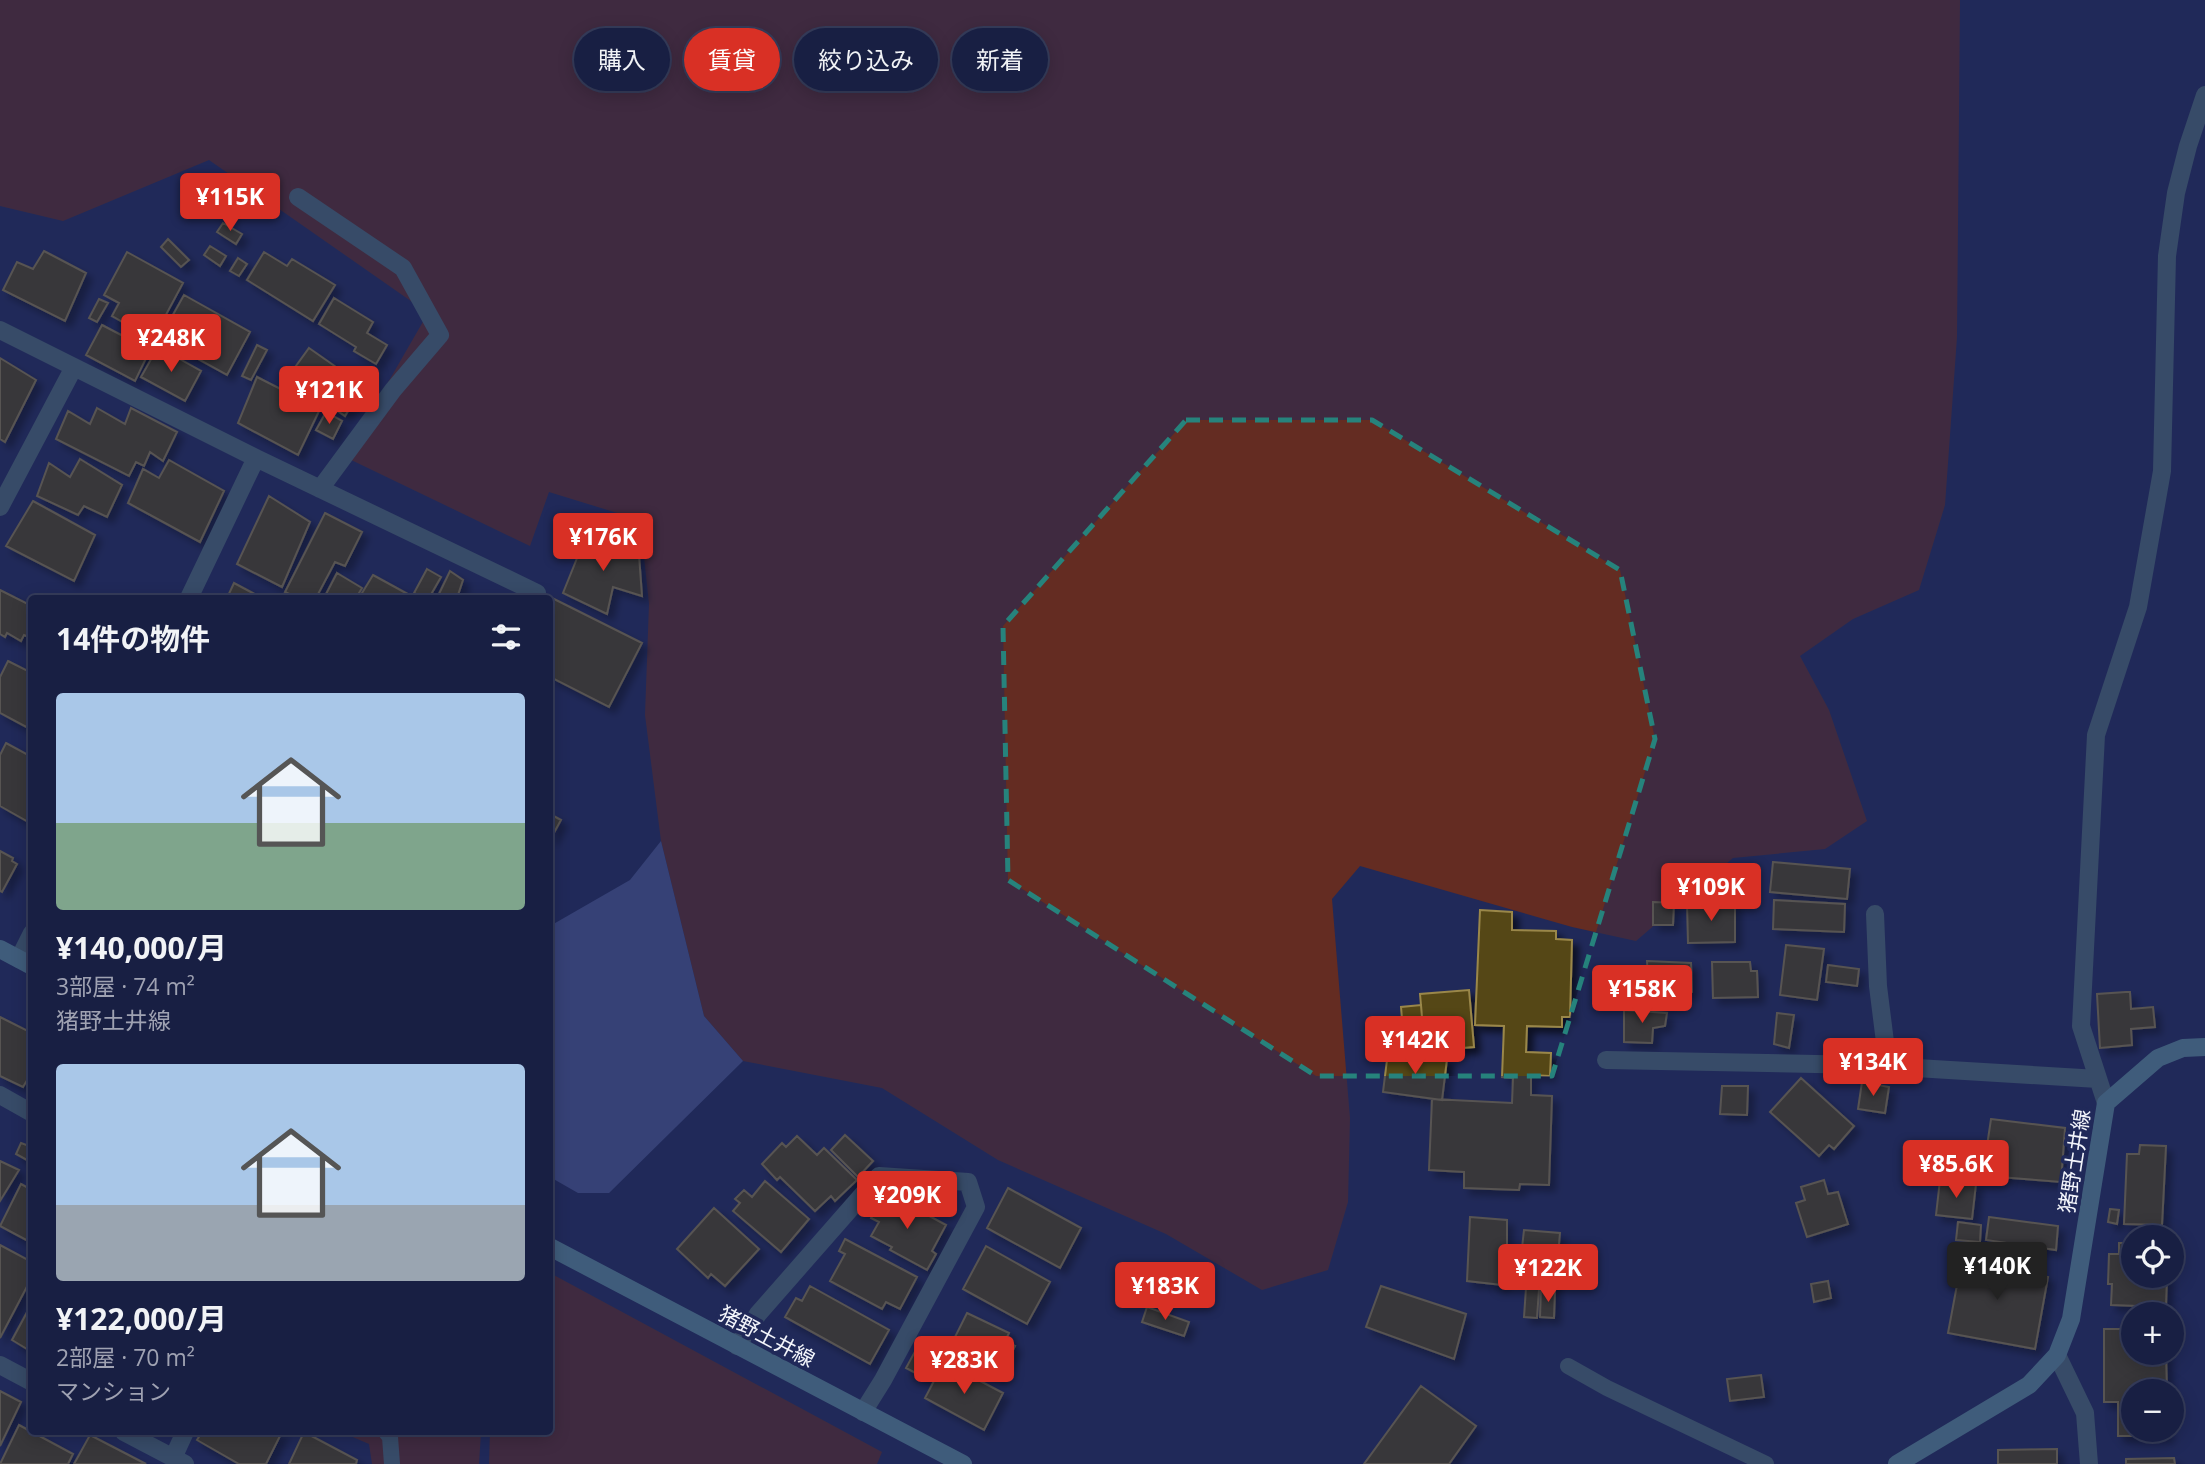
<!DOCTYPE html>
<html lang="ja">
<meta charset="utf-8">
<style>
:root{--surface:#181f43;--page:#252c4e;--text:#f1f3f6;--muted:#9fa2b2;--line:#363d5c;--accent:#d93025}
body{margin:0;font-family:"Open Sans","Noto Sans JP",sans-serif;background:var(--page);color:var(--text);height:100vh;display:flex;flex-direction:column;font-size:26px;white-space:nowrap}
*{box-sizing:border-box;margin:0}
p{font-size:23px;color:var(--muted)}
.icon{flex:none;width:38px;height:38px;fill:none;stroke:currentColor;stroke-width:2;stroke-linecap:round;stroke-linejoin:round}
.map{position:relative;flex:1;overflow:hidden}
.side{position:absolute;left:28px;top:595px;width:525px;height:840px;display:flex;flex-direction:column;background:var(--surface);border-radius:7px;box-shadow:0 4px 18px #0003,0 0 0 2px var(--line)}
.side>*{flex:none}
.hud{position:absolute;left:574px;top:28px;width:665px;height:63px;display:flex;gap:14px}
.tools{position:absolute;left:2121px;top:1225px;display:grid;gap:14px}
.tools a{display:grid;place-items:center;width:63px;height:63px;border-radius:50%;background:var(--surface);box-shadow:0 4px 18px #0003,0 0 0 2px var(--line);font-size:35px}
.price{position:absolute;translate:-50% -60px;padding:0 16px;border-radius:7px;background:var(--accent);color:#fff;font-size:23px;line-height:46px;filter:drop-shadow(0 2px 4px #0008)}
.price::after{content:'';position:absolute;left:50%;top:42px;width:21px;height:16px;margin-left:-10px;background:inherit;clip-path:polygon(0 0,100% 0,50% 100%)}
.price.on{background:#222;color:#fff}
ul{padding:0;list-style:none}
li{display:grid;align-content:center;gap:14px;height:371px;padding:0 28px}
li span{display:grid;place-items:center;height:217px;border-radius:7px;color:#555}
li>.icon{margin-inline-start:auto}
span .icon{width:126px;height:126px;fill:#fffc;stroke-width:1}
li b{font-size:30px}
h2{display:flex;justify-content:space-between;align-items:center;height:84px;padding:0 28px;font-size:30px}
.chip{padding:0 24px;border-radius:32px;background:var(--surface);box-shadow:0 4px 18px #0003,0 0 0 2px var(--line);font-size:24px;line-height:63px}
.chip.on{background:var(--accent);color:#fff}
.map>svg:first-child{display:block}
.green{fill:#642c22}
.water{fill:#505e9a}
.building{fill:#554717;stroke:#9a8749;stroke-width:2;filter:url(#shadow)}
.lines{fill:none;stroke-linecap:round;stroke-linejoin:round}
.lane{stroke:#53737a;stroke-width:16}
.street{stroke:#53737a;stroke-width:18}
.secondary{stroke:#659aa5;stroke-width:18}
.marked{fill:none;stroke:#26837c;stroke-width:5;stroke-dasharray:14 9;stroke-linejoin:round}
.labels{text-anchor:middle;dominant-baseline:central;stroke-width:7;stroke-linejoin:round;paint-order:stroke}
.street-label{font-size:21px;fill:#f3f5fb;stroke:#202959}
</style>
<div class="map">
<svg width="2205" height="1464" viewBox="0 0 2205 1464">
<defs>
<filter id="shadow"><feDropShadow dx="6" dy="6" stdDeviation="3.5" flood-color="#0009"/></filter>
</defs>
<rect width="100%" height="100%" fill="#202959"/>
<path class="green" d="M 0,0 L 1960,0 L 1957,337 L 1945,505 L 1919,590 L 1853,619 L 1800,656 L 1829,710 L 1867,821 L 1825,849 L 1733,858 L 1636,941 L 1572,927 L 1360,866 L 1332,899 L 1350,1118 L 1348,1202 L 1328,1270 L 1262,1290 L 1166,1234 L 998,1160 L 882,1088 L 743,1061 L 704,1016 L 661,841 L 645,715 L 649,604 L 640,520 L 549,492 L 530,546 L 345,457 L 428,313 L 209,160 L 63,221 L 0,206 Z
M 550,1273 L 882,1452 L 877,1464 L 489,1464 L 490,1432 L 550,1432 Z
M 341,1432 L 481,1432 L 479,1464 L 372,1464 L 369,1444 Z"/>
<path class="water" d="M 661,841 L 704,1016 L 743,1061 L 609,1193 L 578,1193 L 550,1177 L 550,926 L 630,880 Z"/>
<path class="building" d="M 223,223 L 242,234 L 236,244 L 217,232 Z
M 168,239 L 189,260 L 181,267 L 161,247 Z
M 210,246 L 226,256 L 220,266 L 204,255 Z
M 44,251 L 86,273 L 65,321 L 3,290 L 17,262 L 33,269 Z
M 127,252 L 183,283 L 153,339 L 112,316 L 119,303 L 104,295 Z
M 264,252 L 287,266 L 292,259 L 335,285 L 313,321 L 247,280 Z
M 238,258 L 247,264 L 239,276 L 230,271 Z
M 184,295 L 250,332 L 227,375 L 160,338 Z
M 334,298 L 373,322 L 367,333 L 387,345 L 376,364 L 354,351 L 356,347 L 319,324 Z
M 99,299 L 108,303 L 97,322 L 89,318 Z
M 102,325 L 150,350 L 135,381 L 86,355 Z
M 257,345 L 267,350 L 251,380 L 242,376 Z
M 158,347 L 201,371 L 185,401 L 141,377 Z
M 309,348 L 363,386 L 345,416 L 288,377 Z
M 0,358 L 36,380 L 5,442 L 0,439 Z
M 257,377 L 320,409 L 298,455 L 238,423 Z
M 97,408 L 125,424 L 131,408 L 177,432 L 163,461 L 150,452 L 144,466 L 136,462 L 129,476 L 56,439 L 68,411 L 90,424 Z
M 326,412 L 342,421 L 333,439 L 316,430 Z
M 80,459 L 122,485 L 107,517 L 84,506 L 78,515 L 37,496 L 49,463 L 70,477 Z
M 169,460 L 224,491 L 200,542 L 128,503 L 143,469 L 159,478 Z
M 269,496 L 310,522 L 282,587 L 237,564 Z
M 33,501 L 95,535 L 74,581 L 6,546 Z
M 325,513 L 362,532 L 345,566 L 335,562 L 316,598 L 298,598 L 285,592 Z
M 588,531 L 639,555 L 642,596 L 613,587 L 607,614 L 563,593 Z
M 427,569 L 441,577 L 429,598 L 424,598 L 414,593 Z
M 450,571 L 463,580 L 457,598 L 437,598 Z
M 337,573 L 362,588 L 356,598 L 324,598 Z
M 373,575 L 415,598 L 359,598 Z
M 234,583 L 262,598 L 227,598 Z
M 0,590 L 32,606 L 31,638 L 24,635 L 21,641 L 7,633 L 5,637 L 0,634 Z
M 552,598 L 642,643 L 609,707 L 550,677 L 550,602 Z
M 8,661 L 32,673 L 32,730 L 0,713 L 0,677 Z
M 6,743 L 32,757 L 32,824 L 0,806 L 0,755 Z
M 550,814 L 561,820 L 550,840 Z
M 0,851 L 13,858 L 12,861 L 17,864 L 2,892 L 0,891 Z
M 1773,862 L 1850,869 L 1847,899 L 1770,892 Z
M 1774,900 L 1845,904 L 1844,932 L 1773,929 Z
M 1653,902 L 1674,903 L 1673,925 L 1653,925 Z
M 1687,903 L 1735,903 L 1735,942 L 1688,943 Z
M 1480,910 L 1512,912 L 1512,930 L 1556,931 L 1556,939 L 1572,940 L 1570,1017 L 1562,1017 L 1562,1027 L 1527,1026 L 1526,1052 L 1551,1053 L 1550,1076 L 1531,1075 L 1531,1095 L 1552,1096 L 1549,1185 L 1520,1184 L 1519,1190 L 1464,1188 L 1464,1172 L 1429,1170 L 1432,1099 L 1512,1103 L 1513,1078 L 1502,1077 L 1504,1026 L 1475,1025 Z
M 1786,945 L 1824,949 L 1817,1000 L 1780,995 Z
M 1647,961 L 1691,963 L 1692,992 L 1665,996 L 1667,1003 L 1649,1002 Z
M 1712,962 L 1750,962 L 1751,971 L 1757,971 L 1758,997 L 1713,998 Z
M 1828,965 L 1859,969 L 1857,986 L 1826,982 Z
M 1469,990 L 1474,1047 L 1425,1051 L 1420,994 Z
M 2126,992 L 2130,992 L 2131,1009 L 2153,1007 L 2155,1027 L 2131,1029 L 2132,1045 L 2100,1048 L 2097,994 Z
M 1421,1005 L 1424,1041 L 1404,1042 L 1401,1007 Z
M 1624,1010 L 1667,1013 L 1665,1026 L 1653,1028 L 1652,1043 L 1624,1042 Z
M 1777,1013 L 1794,1015 L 1789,1048 L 1774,1044 Z
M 0,1017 L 32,1033 L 32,1072 L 23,1087 L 0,1076 Z
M 1388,1052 L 1447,1059 L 1442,1100 L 1383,1092 Z
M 1801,1078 L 1854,1126 L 1834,1149 L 1829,1145 L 1819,1156 L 1770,1112 Z
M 1862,1082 L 1889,1087 L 1885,1113 L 1858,1109 Z
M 1722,1086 L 1748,1086 L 1747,1115 L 1720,1114 Z
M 1991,1119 L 2065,1128 L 2061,1182 L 1974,1175 L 1975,1145 L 1987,1146 Z
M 845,1135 L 873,1161 L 858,1177 L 831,1150 Z
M 797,1136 L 817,1155 L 824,1148 L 857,1180 L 835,1201 L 831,1196 L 815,1211 L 780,1177 L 777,1180 L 762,1164 L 782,1143 L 786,1147 Z
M 21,1143 L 32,1147 L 27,1160 L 16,1154 Z
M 2140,1145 L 2166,1146 L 2162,1225 L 2124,1224 L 2127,1154 L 2139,1154 Z
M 0,1161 L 19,1170 L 0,1201 Z
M 1824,1180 L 1828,1194 L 1838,1192 L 1848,1224 L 1807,1237 L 1796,1203 L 1805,1200 L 1801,1187 Z
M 1940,1180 L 1976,1184 L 1972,1219 L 1936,1215 Z
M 765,1181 L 809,1219 L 781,1252 L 733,1211 L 740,1203 L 735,1199 L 744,1190 L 752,1197 Z
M 21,1184 L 32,1190 L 32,1243 L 0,1226 Z
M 1008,1188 L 1081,1228 L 1060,1268 L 987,1228 Z
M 885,1192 L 946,1225 L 932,1251 L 936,1254 L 927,1270 L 890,1250 L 892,1247 L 871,1236 L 879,1222 L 871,1218 Z
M 714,1208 L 759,1249 L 725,1286 L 711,1274 L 708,1278 L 677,1249 Z
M 2110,1209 L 2119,1210 L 2117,1224 L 2108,1222 Z
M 1470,1217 L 1507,1220 L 1507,1247 L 1522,1248 L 1524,1230 L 1560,1233 L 1555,1287 L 1530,1287 L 1531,1280 L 1519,1278 L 1520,1269 L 1506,1268 L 1502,1285 L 1467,1281 Z
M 1989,1217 L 2058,1226 L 2056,1250 L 1986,1240 Z
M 1958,1222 L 1981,1225 L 1980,1242 L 1956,1240 Z
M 845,1239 L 917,1277 L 900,1309 L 886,1302 L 882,1309 L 830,1281 L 845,1254 L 839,1251 Z
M 2119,1243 L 2133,1243 L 2133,1276 L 2167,1276 L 2166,1307 L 2111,1305 L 2112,1284 L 2108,1284 L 2109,1254 L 2119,1254 Z
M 0,1245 L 32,1262 L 32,1277 L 0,1338 Z
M 986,1246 L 1050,1282 L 1027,1324 L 963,1289 Z
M 1963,1253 L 2012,1262 L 2011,1270 L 2048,1277 L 2035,1349 L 1948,1333 Z
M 1828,1281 L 1831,1298 L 1814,1302 L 1811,1284 Z
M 810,1286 L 889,1330 L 870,1364 L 785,1317 L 796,1298 L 802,1301 Z
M 1381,1286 L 1466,1314 L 1454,1359 L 1366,1327 Z
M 1526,1288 L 1539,1289 L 1537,1318 L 1524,1317 Z
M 1541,1289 L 1555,1290 L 1554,1318 L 1540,1317 Z
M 32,1303 L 32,1352 L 12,1340 Z
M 1147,1307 L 1189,1322 L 1184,1336 L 1142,1322 Z
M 967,1313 L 1009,1333 L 1005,1341 L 1015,1346 L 1000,1377 L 948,1351 Z
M 2104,1329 L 2133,1329 L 2133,1353 L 2166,1353 L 2167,1391 L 2133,1391 L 2133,1430 L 2167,1430 L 2167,1436 L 2118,1436 L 2118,1402 L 2104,1402 Z
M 918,1346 L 940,1358 L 929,1380 L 906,1368 Z
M 944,1362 L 1003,1393 L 984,1430 L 925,1398 Z
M 1761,1375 L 1764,1397 L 1730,1401 L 1727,1379 Z
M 1421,1386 L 1476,1426 L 1449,1464 L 1364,1464 Z
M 0,1391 L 21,1402 L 0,1446 Z
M 19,1425 L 73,1454 L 68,1464 L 0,1464 Z
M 202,1432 L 282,1432 L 266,1464 L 239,1464 L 197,1440 Z
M 304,1432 L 357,1460 L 356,1464 L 289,1464 Z
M 90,1435 L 146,1464 L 74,1464 Z
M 2057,1449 L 2057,1464 L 1998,1464 L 1998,1450 Z
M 2174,1458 L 2175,1464 L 2126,1464 L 2126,1459 Z"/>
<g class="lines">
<path class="lane" d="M 1568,1366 L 1607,1388 L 1766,1464
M 386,1432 L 390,1437 L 392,1464"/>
<path class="street" d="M 298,197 L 403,268 L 440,335 L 393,390 L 320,489
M 0,330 L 256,458 L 189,598
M 256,458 L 537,593 L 534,598
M 0,507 L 74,367
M 1875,914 L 1878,986 L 1888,1066
M 19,959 L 32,933
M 1606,1060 L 1867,1065 L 2098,1079
M 0,1095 L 32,1113
M 2106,1103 L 2081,1026 L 2096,735 L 2138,607 L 2162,471 L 2167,256 L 2176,193 L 2188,146 L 2205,95
M 737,1346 L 758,1314 L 879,1176 L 968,1182 L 976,1207 L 883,1380 L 863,1412
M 2057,1355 L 2085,1413 L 2089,1464
M 0,1365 L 32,1382
M 124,1432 L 185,1464
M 173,1458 L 185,1432"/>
<path class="secondary" d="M 0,949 L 32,966
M 550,1247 L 963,1464
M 1897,1464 L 2029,1385 L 2057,1355 L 2071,1319 L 2106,1103 L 2158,1058 L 2183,1048 L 2205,1047"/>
</g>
<path d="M0 0H2205V1464H0ZM 1186,420 L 1372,420 L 1620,570 L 1655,739 L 1552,1076 L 1316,1076 L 1008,880 L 1003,626 Z" fill="#202959" fill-opacity=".55" fill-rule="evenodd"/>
<path class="marked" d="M 1186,420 L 1372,420 L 1620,570 L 1655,739 L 1552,1076 L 1316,1076 L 1008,880 L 1003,626 Z"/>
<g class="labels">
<g class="street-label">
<text transform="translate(2074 1161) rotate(-81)">猪野土井線</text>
<text transform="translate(767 1336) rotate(28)">猪野土井線</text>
</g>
</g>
</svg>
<div class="tools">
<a><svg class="icon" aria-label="locate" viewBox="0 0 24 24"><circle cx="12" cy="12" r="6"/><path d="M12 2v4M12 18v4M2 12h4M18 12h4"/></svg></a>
<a>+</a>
<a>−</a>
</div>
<b class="price" style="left:230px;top:233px">¥115K</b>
<b class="price" style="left:171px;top:374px">¥248K</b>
<b class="price" style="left:329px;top:426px">¥121K</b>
<b class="price" style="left:603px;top:573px">¥176K</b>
<b class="price" style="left:1711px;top:923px">¥109K</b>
<b class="price" style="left:1642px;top:1025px">¥158K</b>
<b class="price" style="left:1415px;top:1076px">¥142K</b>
<b class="price" style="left:1873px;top:1098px">¥134K</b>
<b class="price" style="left:1956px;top:1200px">¥85.6K</b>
<b class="price" style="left:907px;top:1231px">¥209K</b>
<b class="price on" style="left:1997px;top:1302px">¥140K</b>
<b class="price" style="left:1548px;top:1304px">¥122K</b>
<b class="price" style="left:1165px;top:1322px">¥183K</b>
<b class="price" style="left:964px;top:1396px">¥283K</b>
<div class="hud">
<a class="chip">購入</a>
<a class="chip on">賃貸</a>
<a class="chip">絞り込み</a>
<a class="chip">新着</a>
</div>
<section class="side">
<h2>14件の物件<svg class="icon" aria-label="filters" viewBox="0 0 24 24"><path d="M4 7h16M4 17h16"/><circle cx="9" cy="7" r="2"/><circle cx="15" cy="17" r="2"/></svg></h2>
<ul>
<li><span style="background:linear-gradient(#a9c7e8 60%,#7fa58c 0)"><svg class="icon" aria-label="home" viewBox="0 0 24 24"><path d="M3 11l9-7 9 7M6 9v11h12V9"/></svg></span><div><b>¥140,000/月</b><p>3部屋 · 74 m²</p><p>猪野土井線</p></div></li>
<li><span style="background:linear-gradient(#a9c7e8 65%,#9aa5b1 0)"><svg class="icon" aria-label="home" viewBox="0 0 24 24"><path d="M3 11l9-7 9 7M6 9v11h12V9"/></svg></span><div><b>¥122,000/月</b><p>2部屋 · 70 m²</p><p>マンション</p></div></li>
</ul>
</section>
</div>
